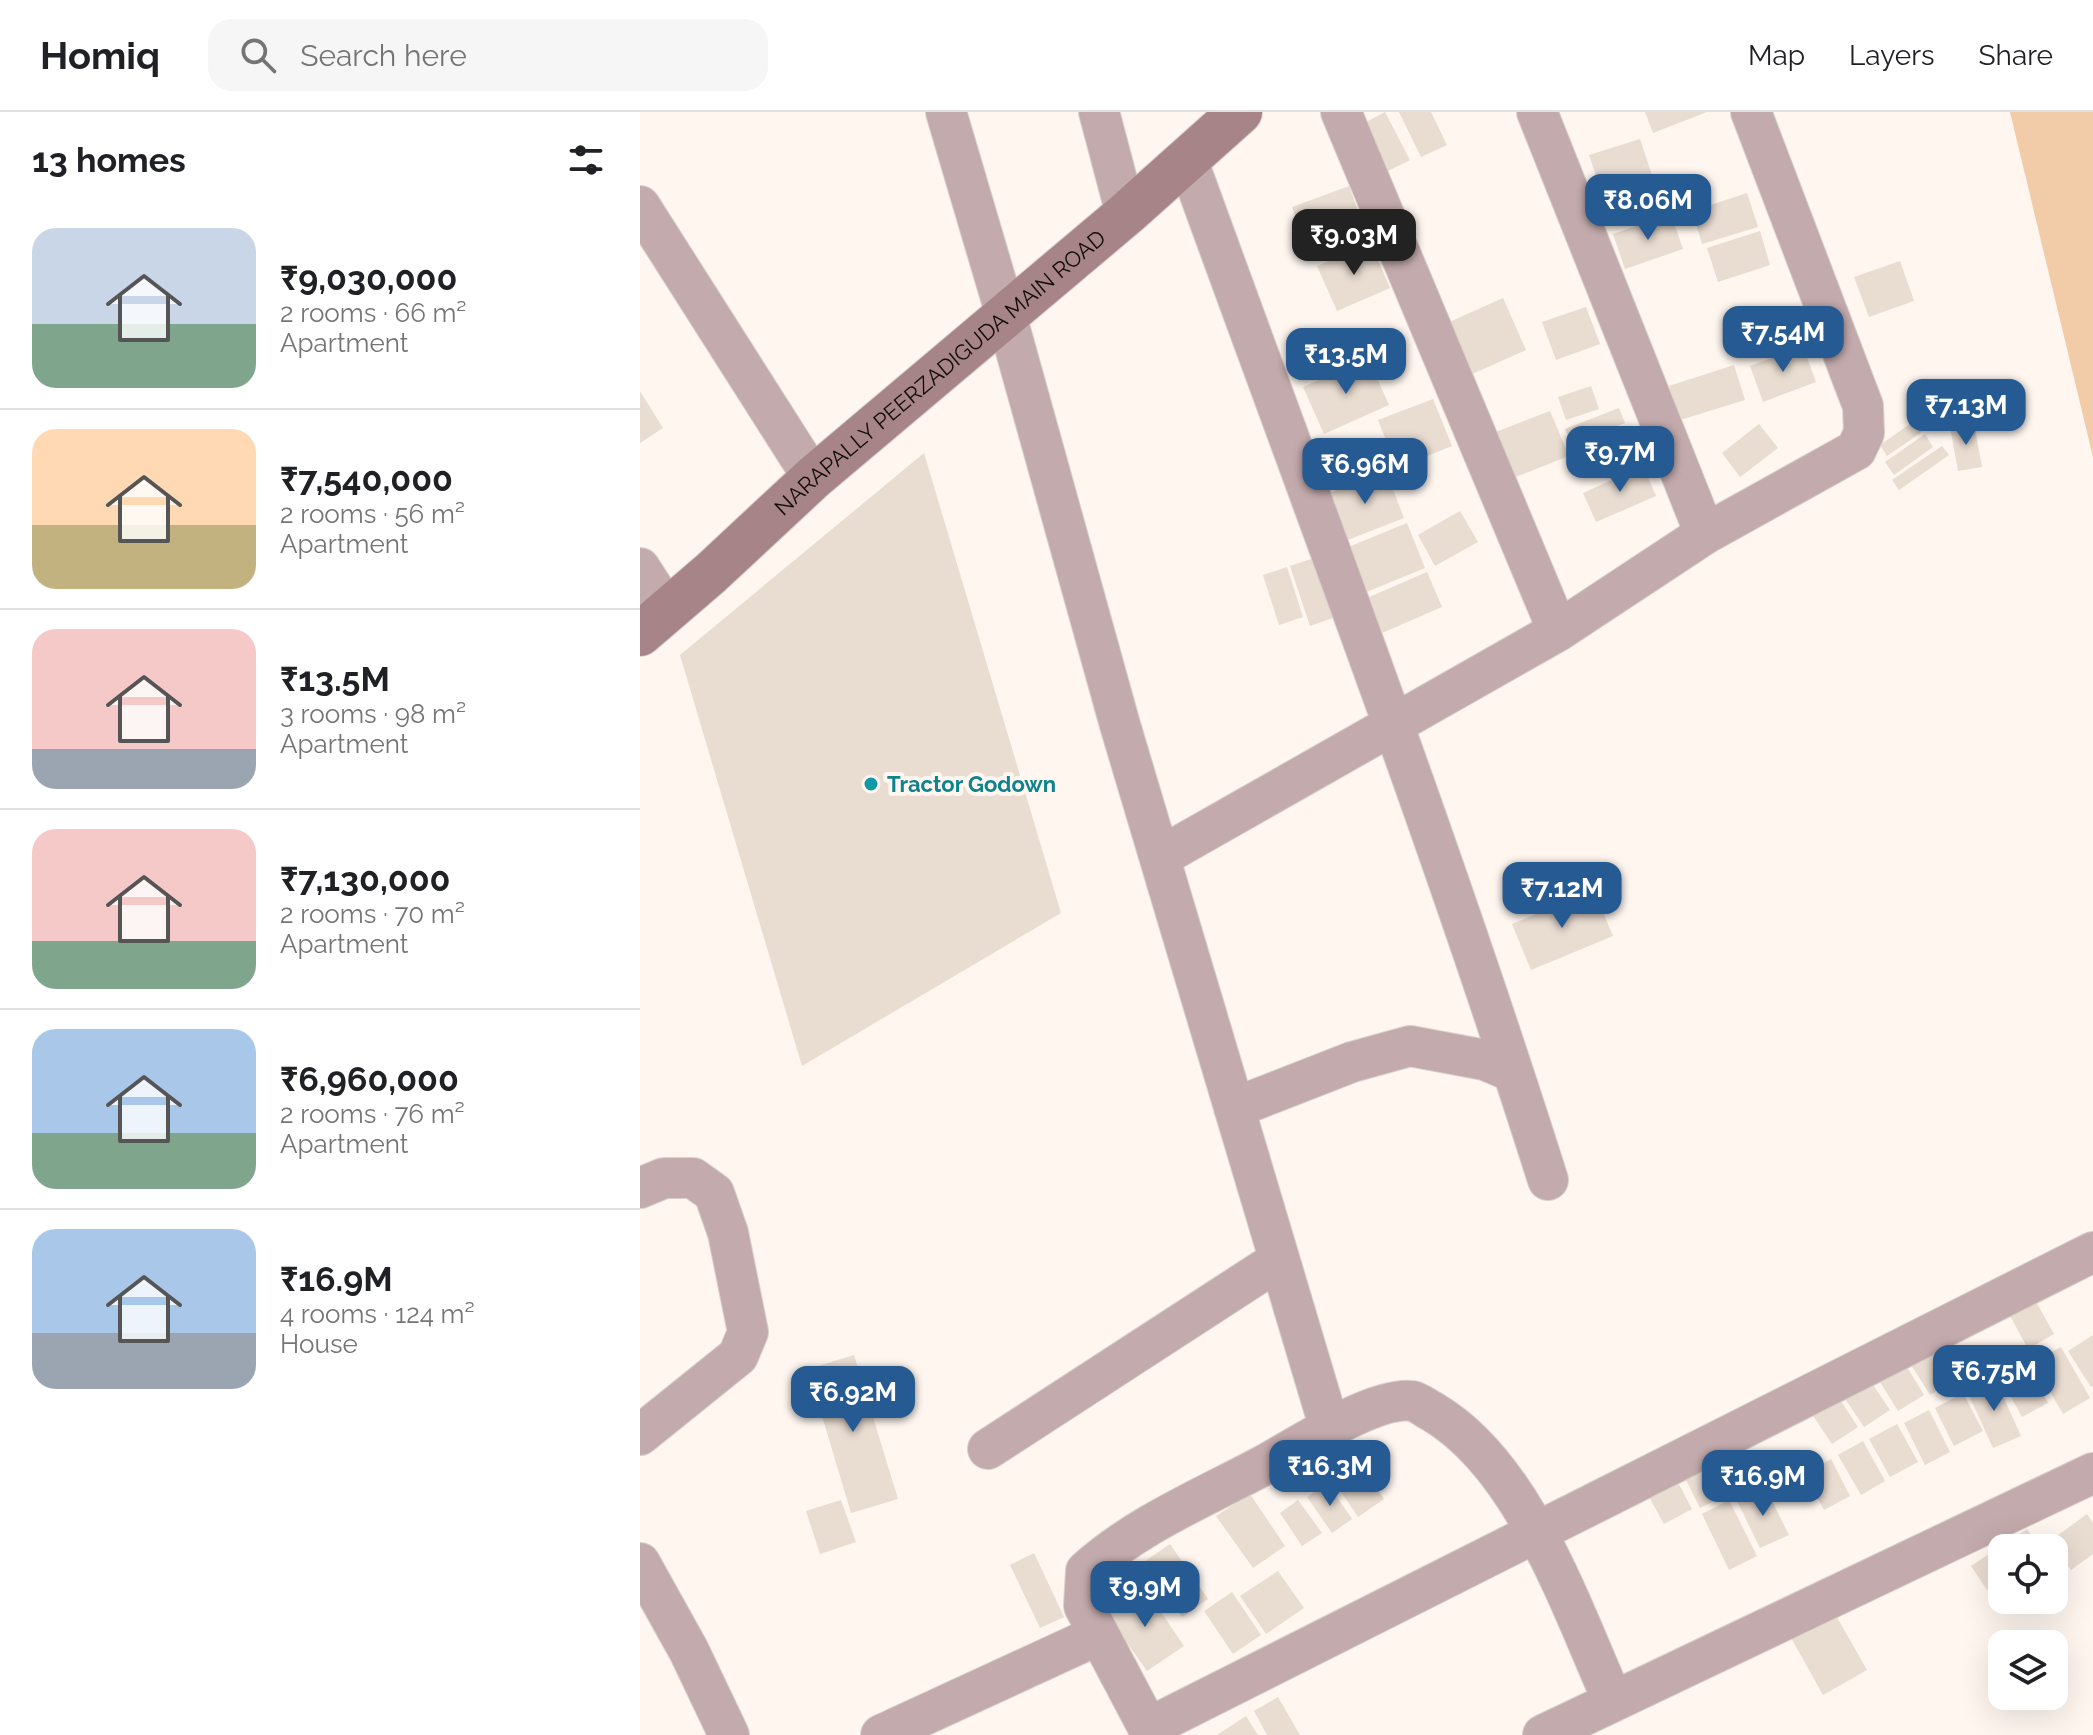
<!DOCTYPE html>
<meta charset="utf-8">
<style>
:root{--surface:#fff;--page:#f6f6f6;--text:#202124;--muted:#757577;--line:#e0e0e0;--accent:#255a92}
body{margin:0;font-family:Raleway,sans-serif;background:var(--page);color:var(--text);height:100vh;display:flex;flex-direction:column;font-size:30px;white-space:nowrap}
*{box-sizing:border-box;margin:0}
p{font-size:26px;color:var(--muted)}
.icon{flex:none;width:44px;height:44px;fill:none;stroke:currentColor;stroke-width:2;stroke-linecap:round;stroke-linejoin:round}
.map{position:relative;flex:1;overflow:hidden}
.panel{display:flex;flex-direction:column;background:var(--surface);width:640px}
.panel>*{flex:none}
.fabs{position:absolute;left:1348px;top:1422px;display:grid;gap:16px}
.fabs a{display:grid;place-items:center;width:80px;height:80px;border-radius:16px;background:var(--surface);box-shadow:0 8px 32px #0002;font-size:40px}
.price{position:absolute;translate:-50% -68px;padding:0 18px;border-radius:16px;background:var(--accent);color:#fff;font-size:26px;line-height:52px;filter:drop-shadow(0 2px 4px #0008)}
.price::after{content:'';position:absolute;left:50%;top:48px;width:24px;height:18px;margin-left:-12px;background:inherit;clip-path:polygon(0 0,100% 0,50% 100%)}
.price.active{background:#222;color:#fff}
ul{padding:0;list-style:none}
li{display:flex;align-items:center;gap:24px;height:200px;padding:0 32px}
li+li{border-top:2px solid var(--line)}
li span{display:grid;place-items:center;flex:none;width:224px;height:160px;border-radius:24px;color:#555}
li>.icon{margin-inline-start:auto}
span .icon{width:96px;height:96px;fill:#fffc;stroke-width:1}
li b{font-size:34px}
h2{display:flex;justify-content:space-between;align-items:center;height:96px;padding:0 32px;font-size:34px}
header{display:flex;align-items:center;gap:48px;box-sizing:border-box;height:112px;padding:0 40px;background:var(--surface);border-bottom:2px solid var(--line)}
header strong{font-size:38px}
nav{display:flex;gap:44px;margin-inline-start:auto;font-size:28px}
.search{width:560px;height:72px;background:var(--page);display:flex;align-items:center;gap:20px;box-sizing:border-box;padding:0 28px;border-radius:24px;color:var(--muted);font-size:30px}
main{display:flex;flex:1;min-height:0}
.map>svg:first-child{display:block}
.green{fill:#f2cba9}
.building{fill:#e9dcd1}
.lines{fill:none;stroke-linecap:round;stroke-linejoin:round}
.street-casing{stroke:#d8d1ca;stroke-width:42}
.secondary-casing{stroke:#d8d1ca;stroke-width:46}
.street{stroke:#c3aaac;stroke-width:40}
.secondary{stroke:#a78487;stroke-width:44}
.culture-dot{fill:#0f9aa8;stroke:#fef6ef;stroke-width:3}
.labels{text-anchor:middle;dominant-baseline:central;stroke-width:8;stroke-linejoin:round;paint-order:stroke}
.street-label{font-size:22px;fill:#120d0a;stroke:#fef6ef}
.culture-label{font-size:22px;font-weight:bold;fill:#0d838f;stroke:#fef6ef;text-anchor:start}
</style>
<header>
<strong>Homiq</strong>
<div class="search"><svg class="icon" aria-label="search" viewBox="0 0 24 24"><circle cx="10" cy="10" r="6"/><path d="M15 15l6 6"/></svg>Search here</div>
<nav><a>Map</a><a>Layers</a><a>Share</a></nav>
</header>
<main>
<section class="panel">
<h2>13 homes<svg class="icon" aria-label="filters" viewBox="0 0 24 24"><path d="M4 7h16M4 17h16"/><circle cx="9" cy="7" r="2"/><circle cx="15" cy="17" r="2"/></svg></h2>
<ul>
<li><span style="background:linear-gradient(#c9d6e8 60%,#7fa58c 0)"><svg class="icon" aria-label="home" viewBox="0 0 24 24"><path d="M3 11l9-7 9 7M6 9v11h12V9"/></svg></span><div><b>₹9,030,000</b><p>2 rooms · 66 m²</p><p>Apartment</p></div></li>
<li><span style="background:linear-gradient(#ffd9b3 60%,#c2b280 0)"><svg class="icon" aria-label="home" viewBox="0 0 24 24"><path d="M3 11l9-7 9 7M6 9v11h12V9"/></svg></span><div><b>₹7,540,000</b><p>2 rooms · 56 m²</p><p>Apartment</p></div></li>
<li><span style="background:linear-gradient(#f6c9c9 75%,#9aa5b1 0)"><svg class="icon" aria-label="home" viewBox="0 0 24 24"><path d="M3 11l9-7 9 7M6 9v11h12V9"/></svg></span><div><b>₹13.5M</b><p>3 rooms · 98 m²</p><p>Apartment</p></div></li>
<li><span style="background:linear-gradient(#f6c9c9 70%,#7fa58c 0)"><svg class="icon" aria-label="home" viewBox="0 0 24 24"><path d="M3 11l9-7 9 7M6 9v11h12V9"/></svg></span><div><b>₹7,130,000</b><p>2 rooms · 70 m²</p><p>Apartment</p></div></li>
<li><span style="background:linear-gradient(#a9c7e8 65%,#7fa58c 0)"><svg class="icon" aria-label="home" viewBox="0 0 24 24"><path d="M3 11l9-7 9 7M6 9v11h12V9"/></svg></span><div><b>₹6,960,000</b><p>2 rooms · 76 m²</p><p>Apartment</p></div></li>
<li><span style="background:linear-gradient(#a9c7e8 65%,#9aa5b1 0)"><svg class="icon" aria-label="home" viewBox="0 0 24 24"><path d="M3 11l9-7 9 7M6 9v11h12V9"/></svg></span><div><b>₹16.9M</b><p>4 rooms · 124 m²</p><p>House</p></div></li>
</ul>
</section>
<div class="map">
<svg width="1453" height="1623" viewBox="0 0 1453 1623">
<rect width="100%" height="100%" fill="#fef6ef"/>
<path class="green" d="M 1370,0 L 1453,0 L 1453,345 Z"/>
<path class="building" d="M 745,0 L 770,48 L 742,62 L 717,15 Z
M 759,0 L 791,0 L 807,33 L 781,45 Z
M 1005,0 L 1067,0 L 1013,21 Z
M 1000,27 L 1012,63 L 961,79 L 949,43 Z
M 1018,68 L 1026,95 L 970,113 L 962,85 Z
M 709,74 L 728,126 L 672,147 L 652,95 Z
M 1107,81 L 1118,115 L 1062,132 L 1052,99 Z
M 1031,102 L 1043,137 L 985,157 L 973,122 Z
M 1120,119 L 1130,153 L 1078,170 L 1067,136 Z
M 731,131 L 750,176 L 697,199 L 677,154 Z
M 1260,149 L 1274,189 L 1229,205 L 1214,165 Z
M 863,186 L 886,238 L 830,263 L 807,211 Z
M 946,195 L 960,232 L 916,248 L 902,210 Z
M 1163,234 L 1176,270 L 1123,290 L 1110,254 Z
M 728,246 L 749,293 L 684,322 L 663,275 Z
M 1094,253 L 1105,288 L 1040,308 L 1029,274 Z
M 951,274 L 959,297 L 926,308 L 918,285 Z
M 0,279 L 23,316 L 0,331 Z
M 793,287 L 812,334 L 757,356 L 738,308 Z
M 979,296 L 985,311 L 932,333 L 925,317 Z
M 910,299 L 929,344 L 871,367 L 853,321 Z
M 1274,309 L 1282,320 L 1247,344 L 1240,333 Z
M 1334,311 L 1342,355 L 1318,359 L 1310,315 Z
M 1119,312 L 1138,336 L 1100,365 L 1082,341 Z
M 987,317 L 1000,347 L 961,364 L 948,334 Z
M 1285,322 L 1293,335 L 1254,363 L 1245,350 Z
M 1302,334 L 1309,343 L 1259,378 L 1252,368 Z
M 284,341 L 421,801 L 162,954 L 40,543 Z
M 1003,354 L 1016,384 L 956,410 L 943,381 Z
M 746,359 L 764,406 L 705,429 L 686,382 Z
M 820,399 L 838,430 L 795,454 L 778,423 Z
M 767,411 L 785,456 L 724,481 L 706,436 Z
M 674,446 L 693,506 L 670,514 L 650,454 Z
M 647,455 L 663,505 L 639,513 L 623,463 Z
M 787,460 L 802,495 L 742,521 L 727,486 Z
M 954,778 L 973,824 L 891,858 L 872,812 Z
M 1394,1186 L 1414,1222 L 1388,1237 L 1368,1200 Z
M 1453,1223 L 1453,1274 L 1451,1275 L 1428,1239 Z
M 1298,1230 L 1319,1265 L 1290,1283 L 1268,1248 Z
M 1421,1235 L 1450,1286 L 1423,1302 L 1393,1250 Z
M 214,1243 L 258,1387 L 211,1401 L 168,1257 Z
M 1261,1245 L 1284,1283 L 1258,1299 L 1235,1262 Z
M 1387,1251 L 1408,1291 L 1382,1305 L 1360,1265 Z
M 1225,1261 L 1250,1298 L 1224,1315 L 1199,1278 Z
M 1355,1266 L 1381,1324 L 1353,1336 L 1327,1279 Z
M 1193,1277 L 1218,1315 L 1192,1332 L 1167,1295 Z
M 1323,1281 L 1343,1319 L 1314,1334 L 1295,1296 Z
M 1289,1298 L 1310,1340 L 1285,1353 L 1264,1311 Z
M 1257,1312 L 1278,1350 L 1250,1365 L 1229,1327 Z
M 1094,1323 L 1117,1369 L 1093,1382 L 1069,1336 Z
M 1223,1329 L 1245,1369 L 1221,1383 L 1198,1343 Z
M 1064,1340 L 1086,1383 L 1060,1396 L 1038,1352 Z
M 1191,1347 L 1210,1384 L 1184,1398 L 1165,1362 Z
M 719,1351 L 744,1387 L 718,1405 L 694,1369 Z
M 1031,1357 L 1052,1397 L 1024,1412 L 1002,1372 Z
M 687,1371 L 712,1407 L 692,1421 L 667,1385 Z
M 1125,1375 L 1149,1423 L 1120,1436 L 1097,1389 Z
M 610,1382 L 645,1434 L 613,1456 L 576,1404 Z
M 201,1388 L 216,1430 L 180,1442 L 166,1399 Z
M 658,1388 L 682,1421 L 662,1434 L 640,1401 Z
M 1089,1388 L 1117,1444 L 1089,1458 L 1062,1402 Z
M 1447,1402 L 1453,1411 L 1453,1442 L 1431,1458 L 1410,1429 Z
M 1387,1417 L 1400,1436 L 1362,1436 L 1362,1468 L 1347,1478 L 1331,1454 Z
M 530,1432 L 568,1487 L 542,1505 L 504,1450 Z
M 394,1441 L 424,1505 L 400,1516 L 370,1453 Z
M 638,1459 L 664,1496 L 626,1522 L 600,1484 Z
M 504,1475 L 544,1534 L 507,1559 L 466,1501 Z
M 592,1480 L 621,1523 L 593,1542 L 564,1499 Z
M 1194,1500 L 1227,1558 L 1183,1583 L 1150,1524 Z
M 638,1585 L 660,1623 L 627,1623 L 614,1599 Z
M 606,1604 L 618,1623 L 577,1623 Z"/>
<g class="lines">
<g class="street-casing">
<path id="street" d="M 306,0 L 366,203 L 480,613 L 690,1317
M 459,0 L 486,102
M 701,0 L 918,519
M 897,0 L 1065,422
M 547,47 C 670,386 799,724 908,1068
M 0,94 L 173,366
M 0,456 L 27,498
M 520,745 L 918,519 L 1065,422 L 1216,338 L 1224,321 L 1223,294 L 1111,0
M 594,996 L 712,950 L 770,934 L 845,948 L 873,960
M 0,1076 L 24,1066 L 53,1066 L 74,1081 L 88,1121 L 108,1220 L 98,1244 L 0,1323
M 348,1337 L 639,1148
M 0,1451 L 49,1539 L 89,1623
M 508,1616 L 1453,1140
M 241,1623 L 458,1523
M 512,1623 L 444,1494 L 446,1459 C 498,1412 567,1384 628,1351 C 660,1333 736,1284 772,1289 C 778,1290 787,1297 793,1300 C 884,1354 931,1495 973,1589
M 903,1623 L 1453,1361"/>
</g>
<g class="secondary-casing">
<g id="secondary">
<path id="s1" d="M 0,522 L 71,461 L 173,366 L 486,102 L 600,0"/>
</g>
</g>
<use href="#street" class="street"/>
<use href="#secondary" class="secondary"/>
</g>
<circle class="culture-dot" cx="231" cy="672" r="8"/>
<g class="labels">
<g class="street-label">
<text stroke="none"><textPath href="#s1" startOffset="398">NARAPALLY PEERZADIGUDA MAIN ROAD</textPath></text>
</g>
<g class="culture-label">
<text x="247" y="672">Tractor Godown</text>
</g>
</g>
</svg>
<div class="fabs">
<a><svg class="icon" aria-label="locate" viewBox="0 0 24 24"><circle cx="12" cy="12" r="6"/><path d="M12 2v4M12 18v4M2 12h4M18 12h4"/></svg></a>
<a><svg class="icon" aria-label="layers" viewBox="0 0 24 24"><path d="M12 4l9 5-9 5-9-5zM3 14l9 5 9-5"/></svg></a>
</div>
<b class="price" style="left:1008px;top:130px">₹8.06M</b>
<b class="price active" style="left:714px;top:165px">₹9.03M</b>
<b class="price" style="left:1143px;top:262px">₹7.54M</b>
<b class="price" style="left:706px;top:284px">₹13.5M</b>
<b class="price" style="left:1326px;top:335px">₹7.13M</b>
<b class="price" style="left:980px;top:382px">₹9.7M</b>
<b class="price" style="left:725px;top:394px">₹6.96M</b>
<b class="price" style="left:922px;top:818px">₹7.12M</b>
<b class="price" style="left:1354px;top:1301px">₹6.75M</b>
<b class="price" style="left:213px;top:1322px">₹6.92M</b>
<b class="price" style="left:690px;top:1396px">₹16.3M</b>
<b class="price" style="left:1123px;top:1406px">₹16.9M</b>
<b class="price" style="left:505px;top:1517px">₹9.9M</b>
</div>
</main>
